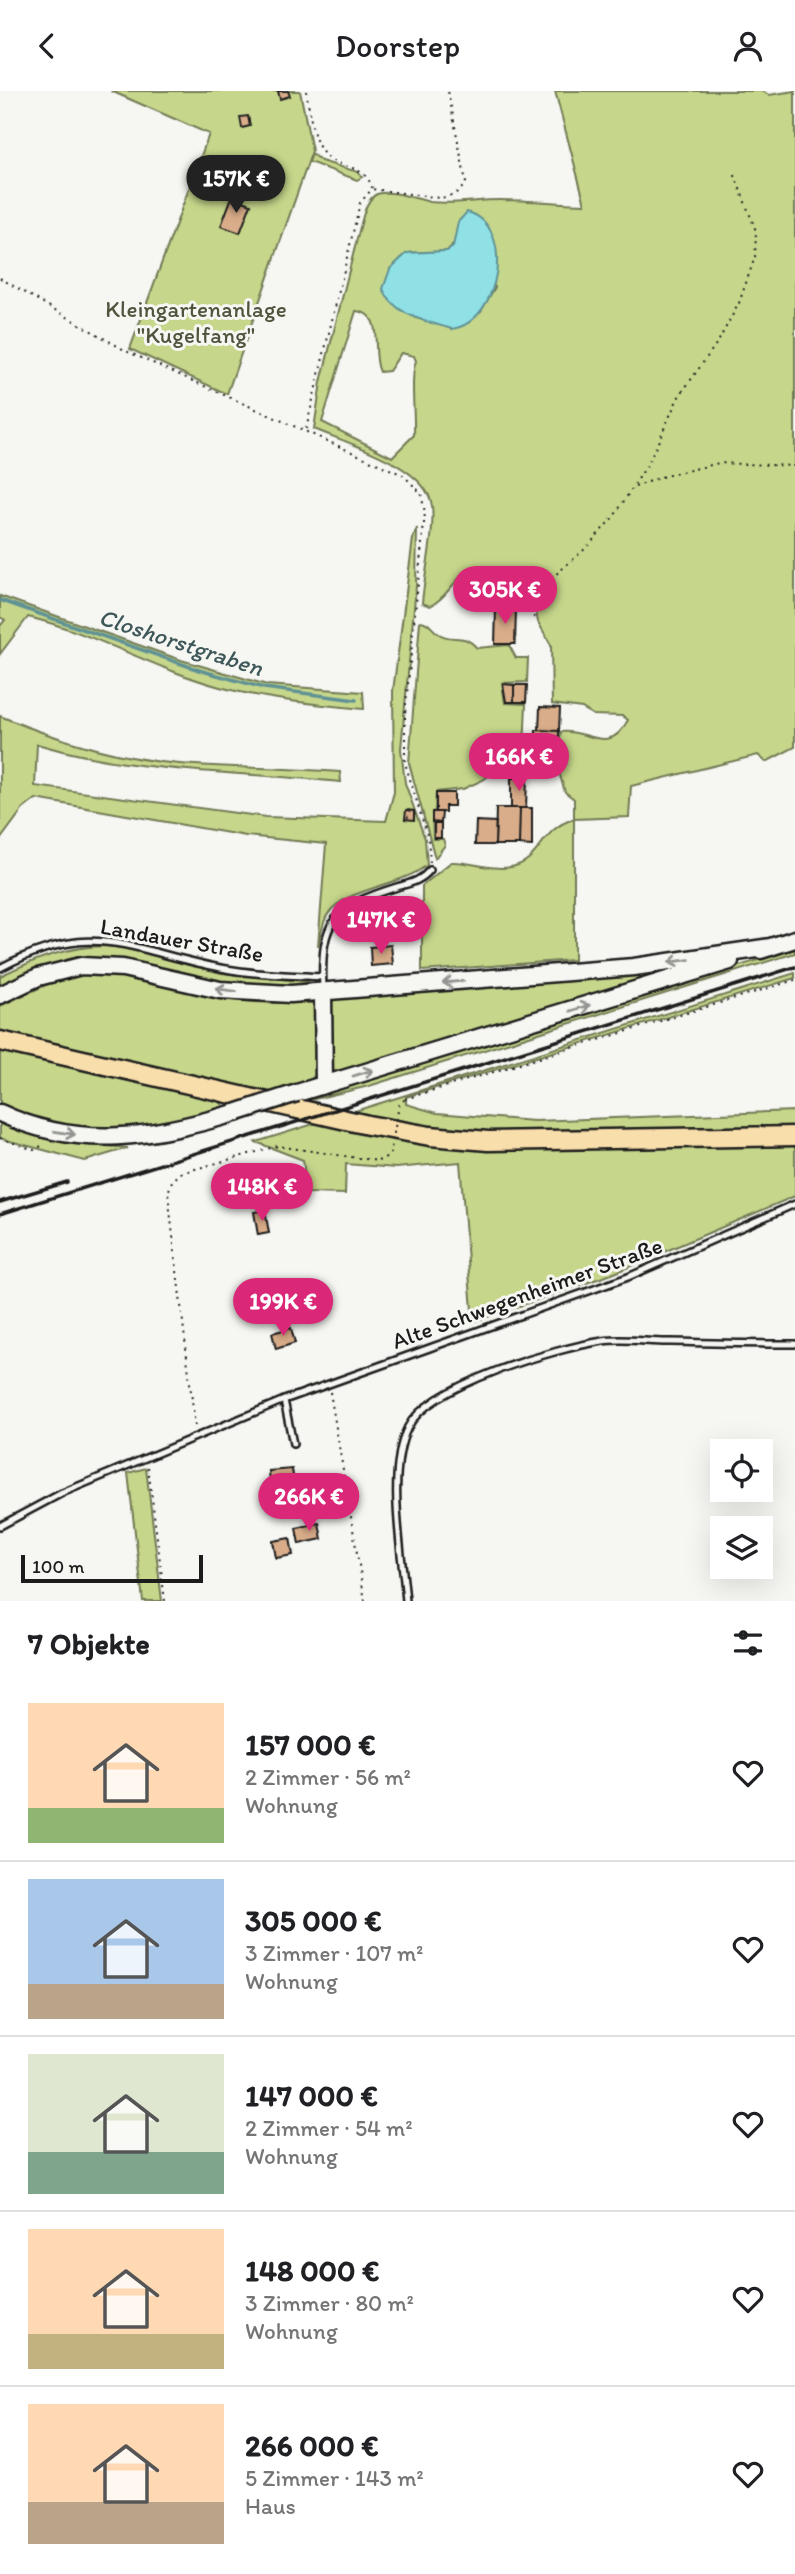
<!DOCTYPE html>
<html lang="de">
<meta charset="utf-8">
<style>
:root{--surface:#fff;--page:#f6f6f6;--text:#202124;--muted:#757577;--line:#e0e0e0;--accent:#db2777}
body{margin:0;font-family:Itim,sans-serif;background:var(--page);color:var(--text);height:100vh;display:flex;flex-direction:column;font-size:26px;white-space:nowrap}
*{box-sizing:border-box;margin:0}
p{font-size:23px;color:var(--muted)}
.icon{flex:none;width:38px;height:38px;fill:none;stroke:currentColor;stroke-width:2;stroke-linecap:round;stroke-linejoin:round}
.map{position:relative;height:1510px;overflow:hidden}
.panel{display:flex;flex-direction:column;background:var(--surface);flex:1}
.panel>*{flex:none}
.controls{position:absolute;left:710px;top:1348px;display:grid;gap:14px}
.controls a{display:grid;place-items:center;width:63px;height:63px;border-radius:0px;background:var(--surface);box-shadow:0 7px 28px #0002;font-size:35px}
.scale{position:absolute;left:21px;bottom:18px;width:182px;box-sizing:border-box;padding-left:7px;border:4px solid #1c1c1c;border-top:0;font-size:19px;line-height:24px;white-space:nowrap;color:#1c1c1c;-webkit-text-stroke:5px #f6f6f2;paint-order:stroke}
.price{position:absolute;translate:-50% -60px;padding:0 16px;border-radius:24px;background:var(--accent);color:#fff;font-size:23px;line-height:46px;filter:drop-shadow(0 2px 4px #0008)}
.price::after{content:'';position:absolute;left:50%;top:42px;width:21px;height:16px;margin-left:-10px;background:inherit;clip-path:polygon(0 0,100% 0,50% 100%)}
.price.current{background:#222;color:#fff}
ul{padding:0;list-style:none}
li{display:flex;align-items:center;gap:21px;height:175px;padding:0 28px}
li+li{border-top:2px solid var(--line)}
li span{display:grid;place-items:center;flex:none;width:196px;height:140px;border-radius:0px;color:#555}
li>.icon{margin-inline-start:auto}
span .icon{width:84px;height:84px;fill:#fffc;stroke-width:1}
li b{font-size:30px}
h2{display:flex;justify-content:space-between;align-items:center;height:84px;padding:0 28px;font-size:30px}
header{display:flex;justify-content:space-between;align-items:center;height:91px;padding:0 28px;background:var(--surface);font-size:32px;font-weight:600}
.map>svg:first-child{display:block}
.green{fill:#c6d78b;stroke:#717a54;stroke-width:2;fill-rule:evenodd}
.water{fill:#8fe1e6;stroke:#619295;stroke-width:2}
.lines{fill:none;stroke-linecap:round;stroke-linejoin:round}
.stream{stroke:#619295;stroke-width:3.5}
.building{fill:#d9ad8a;stroke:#1c1c1c;stroke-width:2}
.lane-casing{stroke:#1c1c1c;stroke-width:10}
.secondary-casing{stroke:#1c1c1c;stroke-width:21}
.primary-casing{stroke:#1c1c1c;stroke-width:23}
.path{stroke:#1c1c1c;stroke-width:2;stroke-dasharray:2 5;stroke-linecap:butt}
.lane{stroke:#f6f6f2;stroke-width:5}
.secondary{stroke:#f6f6f2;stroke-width:16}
.primary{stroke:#f8deab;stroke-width:18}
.rail{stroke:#1c1c1c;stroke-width:3.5}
.secondary-bridge-casing{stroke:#1c1c1c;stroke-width:21;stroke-linecap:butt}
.path-bridge{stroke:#1c1c1c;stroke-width:2;stroke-dasharray:2 5;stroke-linecap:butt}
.secondary-bridge{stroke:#f6f6f2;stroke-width:16}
.oneway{stroke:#949492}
.labels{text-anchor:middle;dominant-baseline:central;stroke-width:6;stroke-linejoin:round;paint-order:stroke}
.park-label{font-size:23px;fill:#4f543d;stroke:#f6f6f2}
.street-label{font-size:23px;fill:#1c1c1c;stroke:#f6f6f2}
.water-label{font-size:24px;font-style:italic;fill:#3e5759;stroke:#f6f6f2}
</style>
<header><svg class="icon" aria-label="back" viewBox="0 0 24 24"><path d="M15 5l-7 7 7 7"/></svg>Doorstep<svg class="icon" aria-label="person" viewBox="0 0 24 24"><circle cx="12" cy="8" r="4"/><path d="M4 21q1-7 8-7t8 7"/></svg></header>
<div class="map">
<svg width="795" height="1510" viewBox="0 0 795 1510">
<rect width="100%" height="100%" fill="#f6f6f2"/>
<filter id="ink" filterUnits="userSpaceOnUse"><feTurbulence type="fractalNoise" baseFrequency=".0143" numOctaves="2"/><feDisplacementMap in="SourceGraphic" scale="14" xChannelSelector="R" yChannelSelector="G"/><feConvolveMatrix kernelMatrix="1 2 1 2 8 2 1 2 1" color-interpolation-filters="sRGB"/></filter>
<g filter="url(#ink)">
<path class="green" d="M 111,0 L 300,0 L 312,60 L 227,303 L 130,258 L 209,43 Z
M 555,0 L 762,0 L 769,4 L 795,0 L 795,656 L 766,671 L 758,664 L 631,695 L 629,726 L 574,728 L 574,869 L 422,880 L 422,795 L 451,771 C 470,770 492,780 511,776 C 542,770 539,738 574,728 L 574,708 L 565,701 L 557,675 L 561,641 C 587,637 609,666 628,629 L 623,625 L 593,624 L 582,617 L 552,613 L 551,554 L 538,531 L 534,511 L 481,512 L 476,503 L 478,493 L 465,482 C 452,492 444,509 430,515 L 422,512 C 424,485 435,441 432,415 C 427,375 347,352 314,338 L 321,291 L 360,136 C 363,126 366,108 377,103 C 391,98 416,108 430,111 C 451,114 477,109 499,109 C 528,109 557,112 585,113 ZM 456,150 L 495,196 L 481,220 L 452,238 L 416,227 L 390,178 L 407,162 L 447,160 ZM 356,220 C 386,222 370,261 380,281 L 389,280 L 401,262 L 414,265 L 416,270 C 410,285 415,325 414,344 L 392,366 L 322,331 Z
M 312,63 L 321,70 L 358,81 L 362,86 L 357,89 L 309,71 Z
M 417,437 L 416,495 L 401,658 L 405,692 L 425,748 L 427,774 C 402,795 345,797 328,823 C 322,831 321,845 318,855 L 326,753 L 246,745 L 36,708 L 23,718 L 0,749 L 0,625 C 55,648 120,668 180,673 C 233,677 287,677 340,681 L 341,691 C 239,680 137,683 37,653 L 35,695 L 266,726 L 386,730 L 394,701 L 393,600 L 413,448 Z
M 0,505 L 181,569 L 267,594 L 363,601 L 364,618 C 316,613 267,609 220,596 C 154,578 95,542 28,526 L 0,563 L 0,535 L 5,529 L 0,526 Z
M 420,530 C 430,531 431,538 439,543 C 454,552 461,540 477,557 L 509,554 L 516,567 L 528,567 L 527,591 L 502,592 L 505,612 L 526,613 L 524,659 L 483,689 L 463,698 L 436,701 L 435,720 L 432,721 L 433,748 L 443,748 L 445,754 L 435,767 L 409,672 Z
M 105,855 L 133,858 L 221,882 L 301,890 L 312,892 L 313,895 L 257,898 L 89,869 L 0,900 L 0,885 C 35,868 65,856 105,855 Z
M 795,858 L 795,862 L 369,995 L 306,1010 L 305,1008 Z
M 681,876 L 680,879 L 335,984 L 330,981 L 331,912 L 335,906 Z
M 93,881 C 136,885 176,900 219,907 C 251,913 283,911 315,912 L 315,984 C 304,998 276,999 259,1003 L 0,944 L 0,915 L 65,885 Z
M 795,882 L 795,887 L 406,1006 L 406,1013 L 437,1022 L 534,1030 L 795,1020 L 795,1038 L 473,1057 L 550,1059 L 795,1052 L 795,1105 L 612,1183 L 473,1231 L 460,1071 L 396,1077 L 346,1073 L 345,1103 L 307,1102 L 303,1069 L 256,1051 Z
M 0,960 L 218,1009 L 224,1015 L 166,1035 L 136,1040 L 63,1037 L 0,1016 Z
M 0,1032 C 40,1051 84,1053 128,1057 L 85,1070 L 6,1049 L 0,1047 Z
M 146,1377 L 162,1510 L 143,1510 L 128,1382 Z"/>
<path class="water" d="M 467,121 C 516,133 501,231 452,238 C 427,230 394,225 383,198 L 390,178 L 407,162 L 447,160 L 453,156 L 458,131 Z"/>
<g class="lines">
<path class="stream" d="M 0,509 L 199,579 L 264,597 L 356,609"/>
</g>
<path class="building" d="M 278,0 L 288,0 L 290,5 L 280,8 Z
M 248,25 L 250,35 L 242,37 L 240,26 Z
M 232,106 L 251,113 L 240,142 L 221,135 Z
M 496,517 L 516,517 L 515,553 L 495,553 Z
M 503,593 L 514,594 L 514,611 L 506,611 Z
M 514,594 L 527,594 L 526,611 L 514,611 Z
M 540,616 L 560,617 L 559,640 L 539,639 Z
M 536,639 L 559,640 L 558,664 L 535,663 Z
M 511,687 L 527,687 L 526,717 L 511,717 Z
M 436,702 L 454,702 L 454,715 L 445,715 L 445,721 L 436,721 Z
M 496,717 L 520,717 L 519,754 L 495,754 Z
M 520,717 L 532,717 L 532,755 L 519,754 Z
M 406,719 L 414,720 L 414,729 L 405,728 Z
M 432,721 L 442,721 L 441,732 L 432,731 Z
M 476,730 L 496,731 L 495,754 L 475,754 Z
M 434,732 L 441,732 L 441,747 L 434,747 Z
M 391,854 L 393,873 L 371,875 L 370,856 Z
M 265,1119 L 269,1142 L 258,1144 L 254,1121 Z
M 291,1237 L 295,1252 L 276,1258 L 272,1242 Z
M 292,1378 L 295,1399 L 271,1402 L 269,1380 Z
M 319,1432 L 322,1448 L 299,1453 L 296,1437 Z
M 290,1447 L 293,1464 L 276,1467 L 273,1450 Z"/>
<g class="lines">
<g class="lane-casing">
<path id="lane" d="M 0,877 C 94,827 128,859 221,877 C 254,884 289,884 322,886
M 323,897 C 320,827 334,816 397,796 C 410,792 421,790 430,779
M 284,1309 L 293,1353
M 0,1435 L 62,1402 L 284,1309 L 628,1186 L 795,1113
M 406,1510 C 402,1462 386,1379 408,1336 C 429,1294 557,1257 603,1250 C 624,1247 647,1251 667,1251 C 710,1252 752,1253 795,1253"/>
</g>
<g class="secondary-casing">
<path id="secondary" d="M 761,859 L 795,848
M 323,902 L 324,994
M 0,904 L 38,886 L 81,875 L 123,877 L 220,899 L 291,903 L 634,876 L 771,856
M 297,1002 L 730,870
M 0,1022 C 81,1060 153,1046 235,1022"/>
</g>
<g class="primary-casing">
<path id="primary" d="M 0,950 L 368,1034 L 430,1045 L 488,1050 L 795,1045"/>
</g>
<path class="path" d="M 306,0 C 310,18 311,50 325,64 C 340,79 365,72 372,97
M 0,187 L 126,260 L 403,384 L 421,402 L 425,422 L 405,623 L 405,672 L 428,747 L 430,771
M 306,338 L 360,112 L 372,98 L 440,107 C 452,105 460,102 466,91 L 448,0
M 635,396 L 661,386 L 719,372 L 795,375
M 494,513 L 530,516
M 534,527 L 531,505 L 585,458 L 615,424 L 649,371 L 678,307 L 719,249 L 739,212 L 755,166 L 756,140 L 734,82
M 407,726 L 419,722
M 405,1008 L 795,889
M 0,1047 L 34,1059 L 45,1053
M 330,1301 L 365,1510
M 195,1335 L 168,1102 L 172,1090 L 181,1082 L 278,1055 L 378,1070
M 148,1376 L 165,1510"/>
<use href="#lane" class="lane"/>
<use href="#secondary" class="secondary"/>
<use href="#primary" class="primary"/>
<path class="rail" d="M 0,1111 L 67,1091
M 0,1123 L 795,876"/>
<g class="secondary-bridge-casing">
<path id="secondary-bridge" d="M 235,1022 L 297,1002"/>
</g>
<path class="path-bridge" d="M 378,1070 L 390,1064 L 399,1014 L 405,1008"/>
<use href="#secondary-bridge" class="secondary-bridge"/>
</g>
<defs><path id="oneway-shaft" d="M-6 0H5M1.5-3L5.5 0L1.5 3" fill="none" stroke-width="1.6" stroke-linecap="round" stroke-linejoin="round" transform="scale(1.75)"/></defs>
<g class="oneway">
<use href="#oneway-shaft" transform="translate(679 870) rotate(172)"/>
<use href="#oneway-shaft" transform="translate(453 891) rotate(175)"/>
<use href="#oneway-shaft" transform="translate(226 899) rotate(-173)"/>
<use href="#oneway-shaft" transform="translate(580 917) rotate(-17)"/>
<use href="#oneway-shaft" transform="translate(363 982) rotate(-17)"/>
<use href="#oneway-shaft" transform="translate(65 1042) rotate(9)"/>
</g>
</g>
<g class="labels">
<g class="park-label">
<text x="196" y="218">Kleingartenanlage<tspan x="196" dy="26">"Kugelfang"</tspan></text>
</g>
<g class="street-label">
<text transform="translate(182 849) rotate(10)">Landauer Straße</text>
<text transform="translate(527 1202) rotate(-20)">Alte Schwegenheimer Straße</text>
</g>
<g class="water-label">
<text transform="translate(181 551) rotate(18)">Closhorstgraben</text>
</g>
</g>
</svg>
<div class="controls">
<a><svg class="icon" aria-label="locate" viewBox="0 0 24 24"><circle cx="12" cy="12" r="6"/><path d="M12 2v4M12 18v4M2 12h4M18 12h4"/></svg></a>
<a><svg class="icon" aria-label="layers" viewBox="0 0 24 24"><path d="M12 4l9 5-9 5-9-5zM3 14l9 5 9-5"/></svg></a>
</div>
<div class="scale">100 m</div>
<b class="price current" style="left:236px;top:124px">157K €</b>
<b class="price" style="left:505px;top:535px">305K €</b>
<b class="price" style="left:519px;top:702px">166K €</b>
<b class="price" style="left:381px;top:865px">147K €</b>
<b class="price" style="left:262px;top:1132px">148K €</b>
<b class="price" style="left:283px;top:1247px">199K €</b>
<b class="price" style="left:309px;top:1442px">266K €</b>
</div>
<section class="panel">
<h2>7 Objekte<svg class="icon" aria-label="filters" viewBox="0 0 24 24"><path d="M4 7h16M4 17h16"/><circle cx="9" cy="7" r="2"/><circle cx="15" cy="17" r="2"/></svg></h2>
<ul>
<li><span style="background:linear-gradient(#ffd9b3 75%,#8fb573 0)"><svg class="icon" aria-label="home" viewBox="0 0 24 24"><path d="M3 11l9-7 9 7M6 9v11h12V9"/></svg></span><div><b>157 000 €</b><p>2 Zimmer · 56 m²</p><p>Wohnung</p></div><svg class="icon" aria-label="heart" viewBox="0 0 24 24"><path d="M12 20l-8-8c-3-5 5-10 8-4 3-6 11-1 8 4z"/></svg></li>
<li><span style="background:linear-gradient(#a9c7e8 75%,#b9a48a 0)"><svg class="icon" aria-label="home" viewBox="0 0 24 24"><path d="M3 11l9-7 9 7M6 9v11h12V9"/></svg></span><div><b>305 000 €</b><p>3 Zimmer · 107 m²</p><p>Wohnung</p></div><svg class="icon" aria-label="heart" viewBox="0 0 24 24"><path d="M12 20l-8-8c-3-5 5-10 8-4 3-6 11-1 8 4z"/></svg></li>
<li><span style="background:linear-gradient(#dfe7d0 70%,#7fa58c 0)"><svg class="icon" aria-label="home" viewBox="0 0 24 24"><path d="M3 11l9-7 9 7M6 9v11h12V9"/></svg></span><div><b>147 000 €</b><p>2 Zimmer · 54 m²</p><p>Wohnung</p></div><svg class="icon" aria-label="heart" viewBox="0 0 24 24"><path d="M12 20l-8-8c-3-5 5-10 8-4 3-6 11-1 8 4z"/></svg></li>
<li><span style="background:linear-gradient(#ffd9b3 75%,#c2b280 0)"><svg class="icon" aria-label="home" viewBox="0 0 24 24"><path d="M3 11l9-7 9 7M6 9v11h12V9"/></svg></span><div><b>148 000 €</b><p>3 Zimmer · 80 m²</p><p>Wohnung</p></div><svg class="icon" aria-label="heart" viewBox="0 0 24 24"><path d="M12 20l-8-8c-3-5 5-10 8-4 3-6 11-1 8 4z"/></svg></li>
<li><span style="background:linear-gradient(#ffd9b3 70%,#b9a48a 0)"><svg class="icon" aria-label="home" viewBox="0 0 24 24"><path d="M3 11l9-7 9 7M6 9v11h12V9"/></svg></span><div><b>266 000 €</b><p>5 Zimmer · 143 m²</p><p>Haus</p></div><svg class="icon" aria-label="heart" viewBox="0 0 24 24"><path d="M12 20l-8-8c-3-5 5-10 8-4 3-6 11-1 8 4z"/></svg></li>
</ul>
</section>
